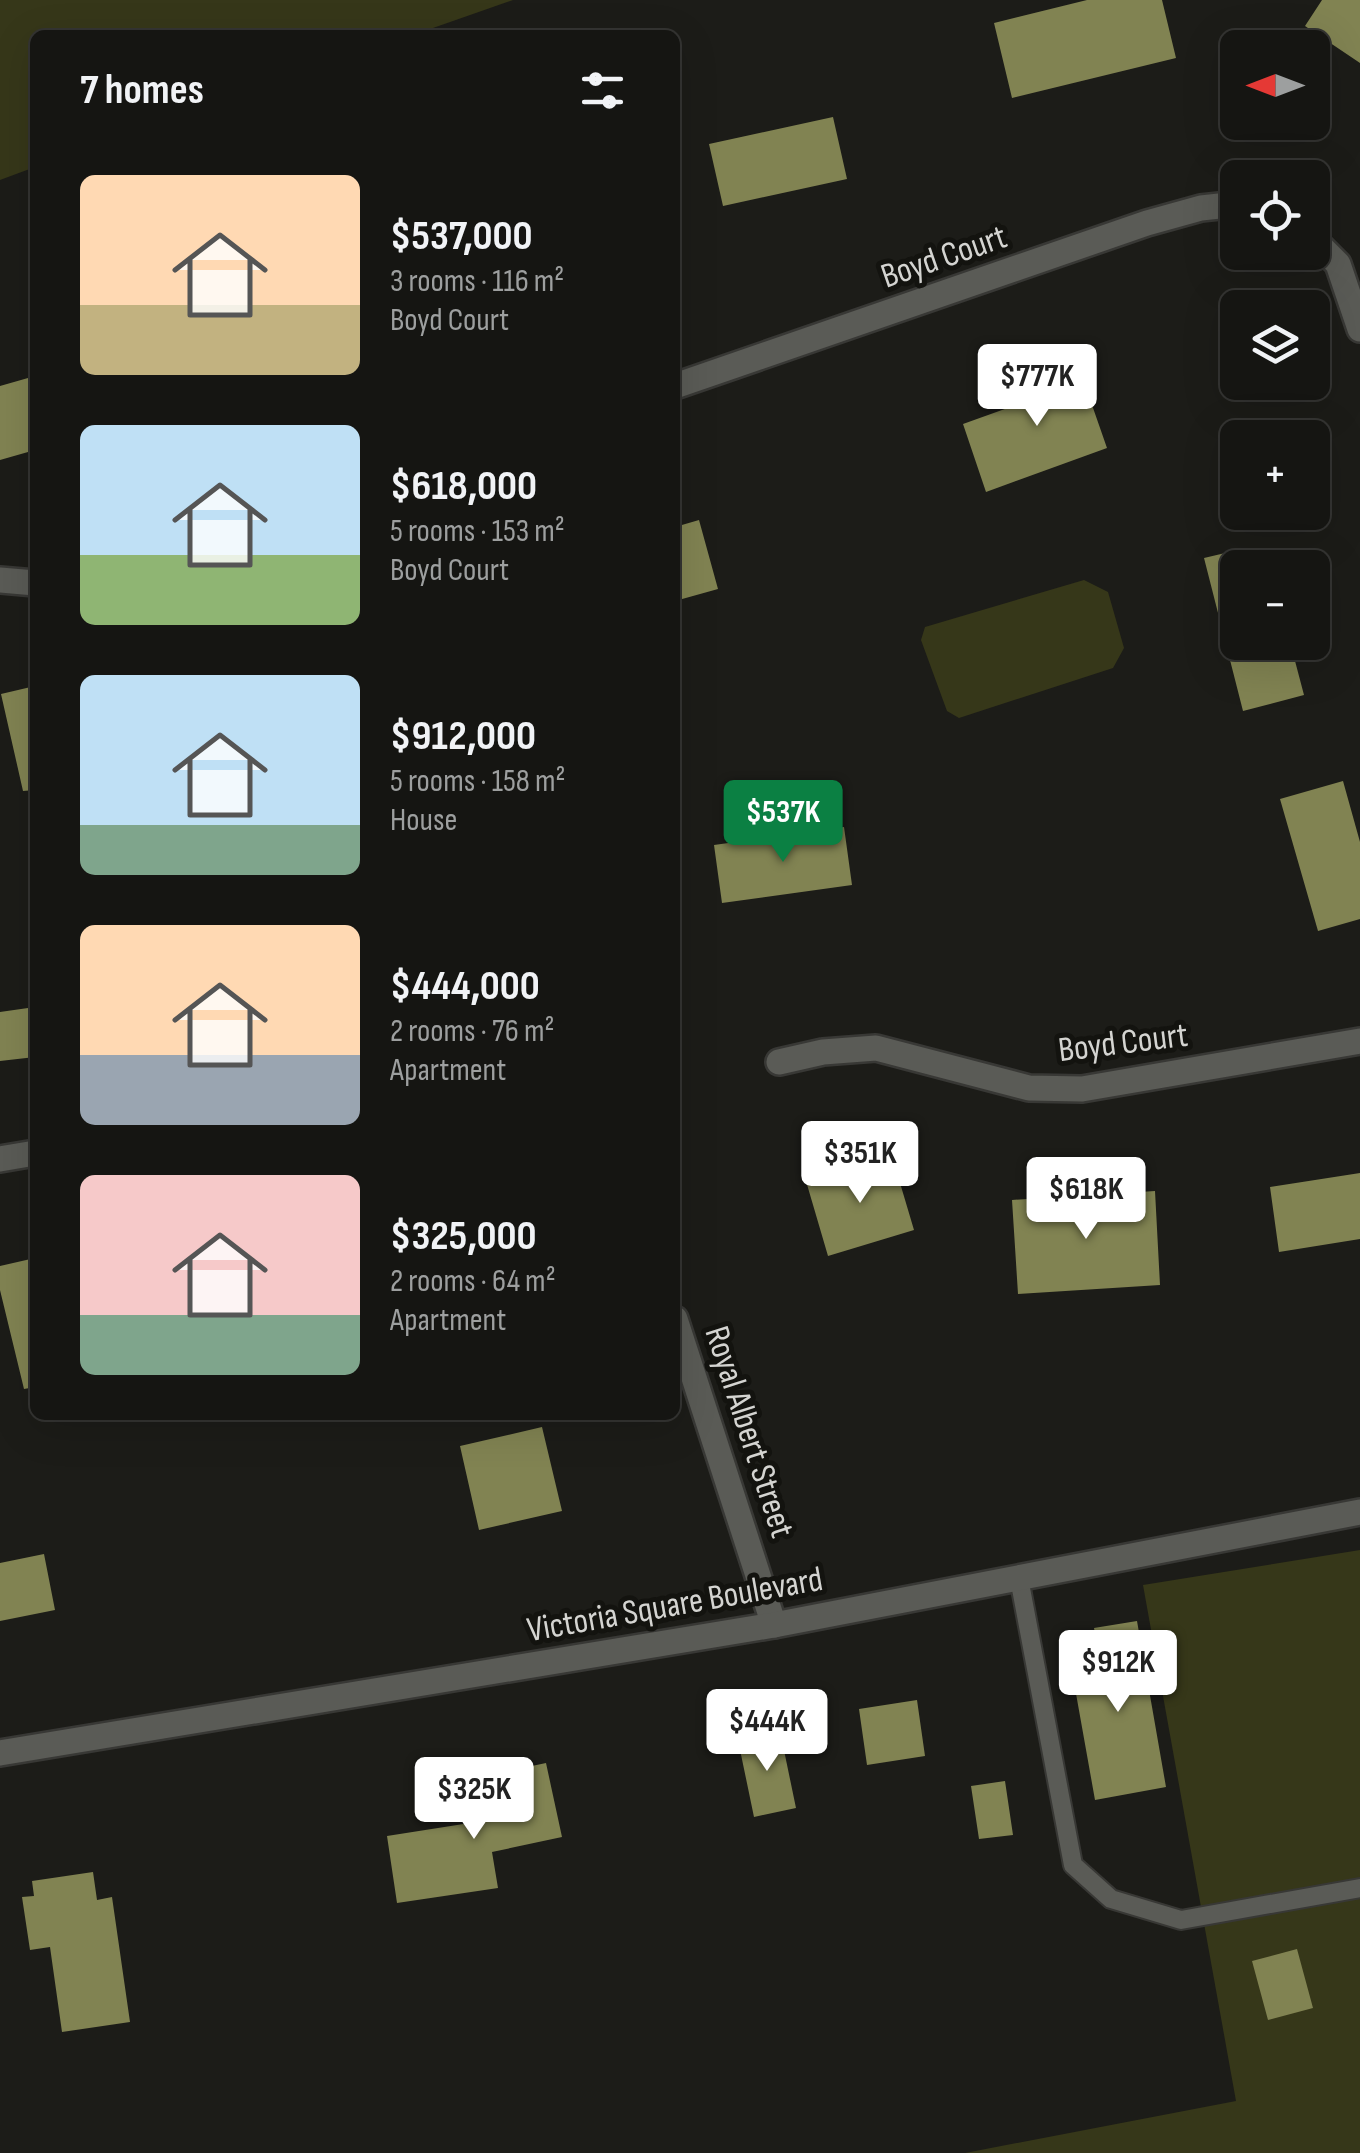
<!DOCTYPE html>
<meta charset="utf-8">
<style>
:root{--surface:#151512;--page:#1e1e1b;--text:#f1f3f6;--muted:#9d9f9f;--line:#343432;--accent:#0b8043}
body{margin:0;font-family:"Sofia Sans Condensed",sans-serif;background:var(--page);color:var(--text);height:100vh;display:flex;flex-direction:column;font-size:38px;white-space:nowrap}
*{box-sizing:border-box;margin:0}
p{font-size:32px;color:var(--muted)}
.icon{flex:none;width:55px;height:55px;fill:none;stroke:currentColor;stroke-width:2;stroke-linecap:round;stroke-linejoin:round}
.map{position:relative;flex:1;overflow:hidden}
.details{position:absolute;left:30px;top:30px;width:650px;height:1390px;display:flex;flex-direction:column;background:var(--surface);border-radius:15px;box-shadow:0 10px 40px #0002,0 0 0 2px var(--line)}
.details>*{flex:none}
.needle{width:65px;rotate:270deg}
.controls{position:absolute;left:1220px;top:30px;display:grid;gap:20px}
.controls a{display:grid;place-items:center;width:110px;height:110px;border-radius:15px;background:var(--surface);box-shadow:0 10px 40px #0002,0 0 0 2px var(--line);font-size:50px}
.price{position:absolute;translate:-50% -85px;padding:0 22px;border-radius:10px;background:#fff;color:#222;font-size:32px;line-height:65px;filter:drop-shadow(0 2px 5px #0008)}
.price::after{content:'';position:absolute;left:50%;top:60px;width:30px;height:22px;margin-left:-15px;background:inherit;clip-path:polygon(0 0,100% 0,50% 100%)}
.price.on{background:var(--accent);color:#fff}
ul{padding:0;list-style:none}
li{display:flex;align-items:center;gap:30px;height:250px;padding:0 50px}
li span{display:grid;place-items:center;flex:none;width:280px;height:200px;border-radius:15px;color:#555}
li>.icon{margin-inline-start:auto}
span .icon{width:120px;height:120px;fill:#fffc;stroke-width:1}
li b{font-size:42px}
h2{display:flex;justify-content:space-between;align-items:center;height:120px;padding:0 50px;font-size:42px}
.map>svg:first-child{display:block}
.green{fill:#363719}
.building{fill:#818352}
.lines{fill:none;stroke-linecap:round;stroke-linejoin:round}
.service-casing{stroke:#383835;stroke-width:22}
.minor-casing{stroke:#383835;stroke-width:30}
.tertiary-casing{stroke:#383835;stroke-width:30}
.service{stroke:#5a5b56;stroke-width:18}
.minor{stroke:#5a5b56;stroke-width:25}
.tertiary{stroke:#5a5b56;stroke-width:25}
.labels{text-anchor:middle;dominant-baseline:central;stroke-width:10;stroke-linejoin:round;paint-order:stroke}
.street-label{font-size:35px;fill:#d4d4d1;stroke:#13130f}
</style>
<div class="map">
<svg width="1360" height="2153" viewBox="0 0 1360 2153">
<rect width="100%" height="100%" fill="#1c1c18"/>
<path class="green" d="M 0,0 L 513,0 L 413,35 L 35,35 L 35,167 L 0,180 Z
M 1084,580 L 1108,592 L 1124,648 L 1113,668 L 959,718 L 947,711 L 921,640 L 925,627 Z
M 1360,1550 L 1360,2153 L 965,2153 L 1236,2101 L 1143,1585 Z"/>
<path class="building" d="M 1087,0 L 1162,0 L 1176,58 L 1012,98 L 994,23 Z
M 1322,0 L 1360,0 L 1360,63 L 1305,26 Z
M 833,117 L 847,179 L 723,206 L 709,144 Z
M 1077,362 L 1107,448 L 986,492 L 963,424 L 1019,404 L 1013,385 Z
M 35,376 L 35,450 L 0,460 L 0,386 Z
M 699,520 L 718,589 L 675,601 L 675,527 Z
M 1238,550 L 1238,642 L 1290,642 L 1304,695 L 1243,711 L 1204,558 Z
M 35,686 L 35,790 L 23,791 L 1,694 Z
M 1343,781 L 1360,842 L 1360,919 L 1318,931 L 1280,799 Z
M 844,827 L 852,885 L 722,903 L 714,845 Z
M 35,1007 L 35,1057 L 0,1061 L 0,1012 Z
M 892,1156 L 914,1230 L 828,1256 L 806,1181 Z
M 1360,1173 L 1360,1239 L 1279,1252 L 1270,1187 Z
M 1155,1191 L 1160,1285 L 1018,1294 L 1012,1200 Z
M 35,1258 L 35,1387 L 24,1389 L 0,1290 L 0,1266 Z
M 542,1427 L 562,1511 L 479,1530 L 460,1446 Z
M 44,1554 L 55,1610 L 0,1621 L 0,1563 Z
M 1137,1621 L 1166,1787 L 1095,1800 L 1070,1660 L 1099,1654 L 1094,1628 Z
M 917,1700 L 925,1756 L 867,1765 L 859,1709 Z
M 780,1731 L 796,1808 L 754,1817 L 738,1740 Z
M 546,1763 L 562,1837 L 492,1852 L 498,1888 L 397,1903 L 387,1836 L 508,1817 L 499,1773 Z
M 1005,1781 L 1013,1835 L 979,1839 L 971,1786 Z
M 93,1872 L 97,1900 L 112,1897 L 130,2022 L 62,2032 L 50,1947 L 30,1950 L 22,1897 L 34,1896 L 32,1881 Z
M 1297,1949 L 1313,2008 L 1268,2020 L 1252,1961 Z"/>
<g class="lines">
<g class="service-casing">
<path id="service" d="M 1019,1578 L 1073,1865 L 1111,1899 L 1181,1920 L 1360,1888"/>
</g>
<g class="minor-casing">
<path id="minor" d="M 1312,238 L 1338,264 L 1360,329
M 675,386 L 1147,223 L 1201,208 L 1238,204
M 0,580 L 35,583
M 779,1062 L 823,1052 L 876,1048 L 1029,1088 L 1082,1089 L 1360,1041
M 0,1159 L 35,1153
M 675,1319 L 774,1625"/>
</g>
<g class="tertiary-casing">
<path id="tertiary" d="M 0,1753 L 774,1625 L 1360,1512"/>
</g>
<use href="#service" class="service"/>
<use href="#minor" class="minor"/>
<use href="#tertiary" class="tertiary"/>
</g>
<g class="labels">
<g class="street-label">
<text transform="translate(944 257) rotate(-19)">Boyd Court</text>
<text transform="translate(1123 1043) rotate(-7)">Boyd Court</text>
<text transform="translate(749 1432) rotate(72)">Royal Albert Street</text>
<text transform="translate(675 1605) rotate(-10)">Victoria Square Boulevard</text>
</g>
</g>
</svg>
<div class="controls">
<a><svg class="needle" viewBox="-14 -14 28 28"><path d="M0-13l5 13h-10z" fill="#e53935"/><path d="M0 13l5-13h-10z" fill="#9d9f9f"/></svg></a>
<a><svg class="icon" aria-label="locate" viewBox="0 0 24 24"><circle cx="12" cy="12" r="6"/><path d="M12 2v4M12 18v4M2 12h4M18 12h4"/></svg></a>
<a><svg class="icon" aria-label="layers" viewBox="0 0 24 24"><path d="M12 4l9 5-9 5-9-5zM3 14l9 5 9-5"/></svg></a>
<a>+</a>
<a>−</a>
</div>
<b class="price" style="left:1037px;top:429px">$777K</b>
<b class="price on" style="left:783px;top:865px">$537K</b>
<b class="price" style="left:860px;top:1206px">$351K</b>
<b class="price" style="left:1086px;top:1242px">$618K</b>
<b class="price" style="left:1118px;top:1715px">$912K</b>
<b class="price" style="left:767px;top:1774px">$444K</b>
<b class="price" style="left:474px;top:1842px">$325K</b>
<section class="details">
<h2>7 homes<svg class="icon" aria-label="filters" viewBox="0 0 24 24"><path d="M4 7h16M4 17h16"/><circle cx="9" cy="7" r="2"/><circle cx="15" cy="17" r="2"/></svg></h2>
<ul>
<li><span style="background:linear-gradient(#ffd9b3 65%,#c2b280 0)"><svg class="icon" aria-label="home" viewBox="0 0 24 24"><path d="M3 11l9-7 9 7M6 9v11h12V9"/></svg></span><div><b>$537,000</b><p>3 rooms · 116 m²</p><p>Boyd Court</p></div></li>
<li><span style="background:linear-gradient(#bfe0f5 65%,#8fb573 0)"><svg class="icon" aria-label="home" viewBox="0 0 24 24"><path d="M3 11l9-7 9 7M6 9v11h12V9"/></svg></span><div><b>$618,000</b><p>5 rooms · 153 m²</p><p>Boyd Court</p></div></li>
<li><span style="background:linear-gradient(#bfe0f5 75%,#7fa58c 0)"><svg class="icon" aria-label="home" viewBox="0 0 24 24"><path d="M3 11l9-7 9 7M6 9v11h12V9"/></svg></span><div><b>$912,000</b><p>5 rooms · 158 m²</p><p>House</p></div></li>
<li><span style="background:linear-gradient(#ffd9b3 65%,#9aa5b1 0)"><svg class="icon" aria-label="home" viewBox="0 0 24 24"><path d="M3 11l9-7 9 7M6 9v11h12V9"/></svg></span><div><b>$444,000</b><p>2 rooms · 76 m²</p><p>Apartment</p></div></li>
<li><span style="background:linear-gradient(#f6c9c9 70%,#7fa58c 0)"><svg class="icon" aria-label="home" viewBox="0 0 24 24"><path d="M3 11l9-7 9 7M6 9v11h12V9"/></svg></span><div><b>$325,000</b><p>2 rooms · 64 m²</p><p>Apartment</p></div></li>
</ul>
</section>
</div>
